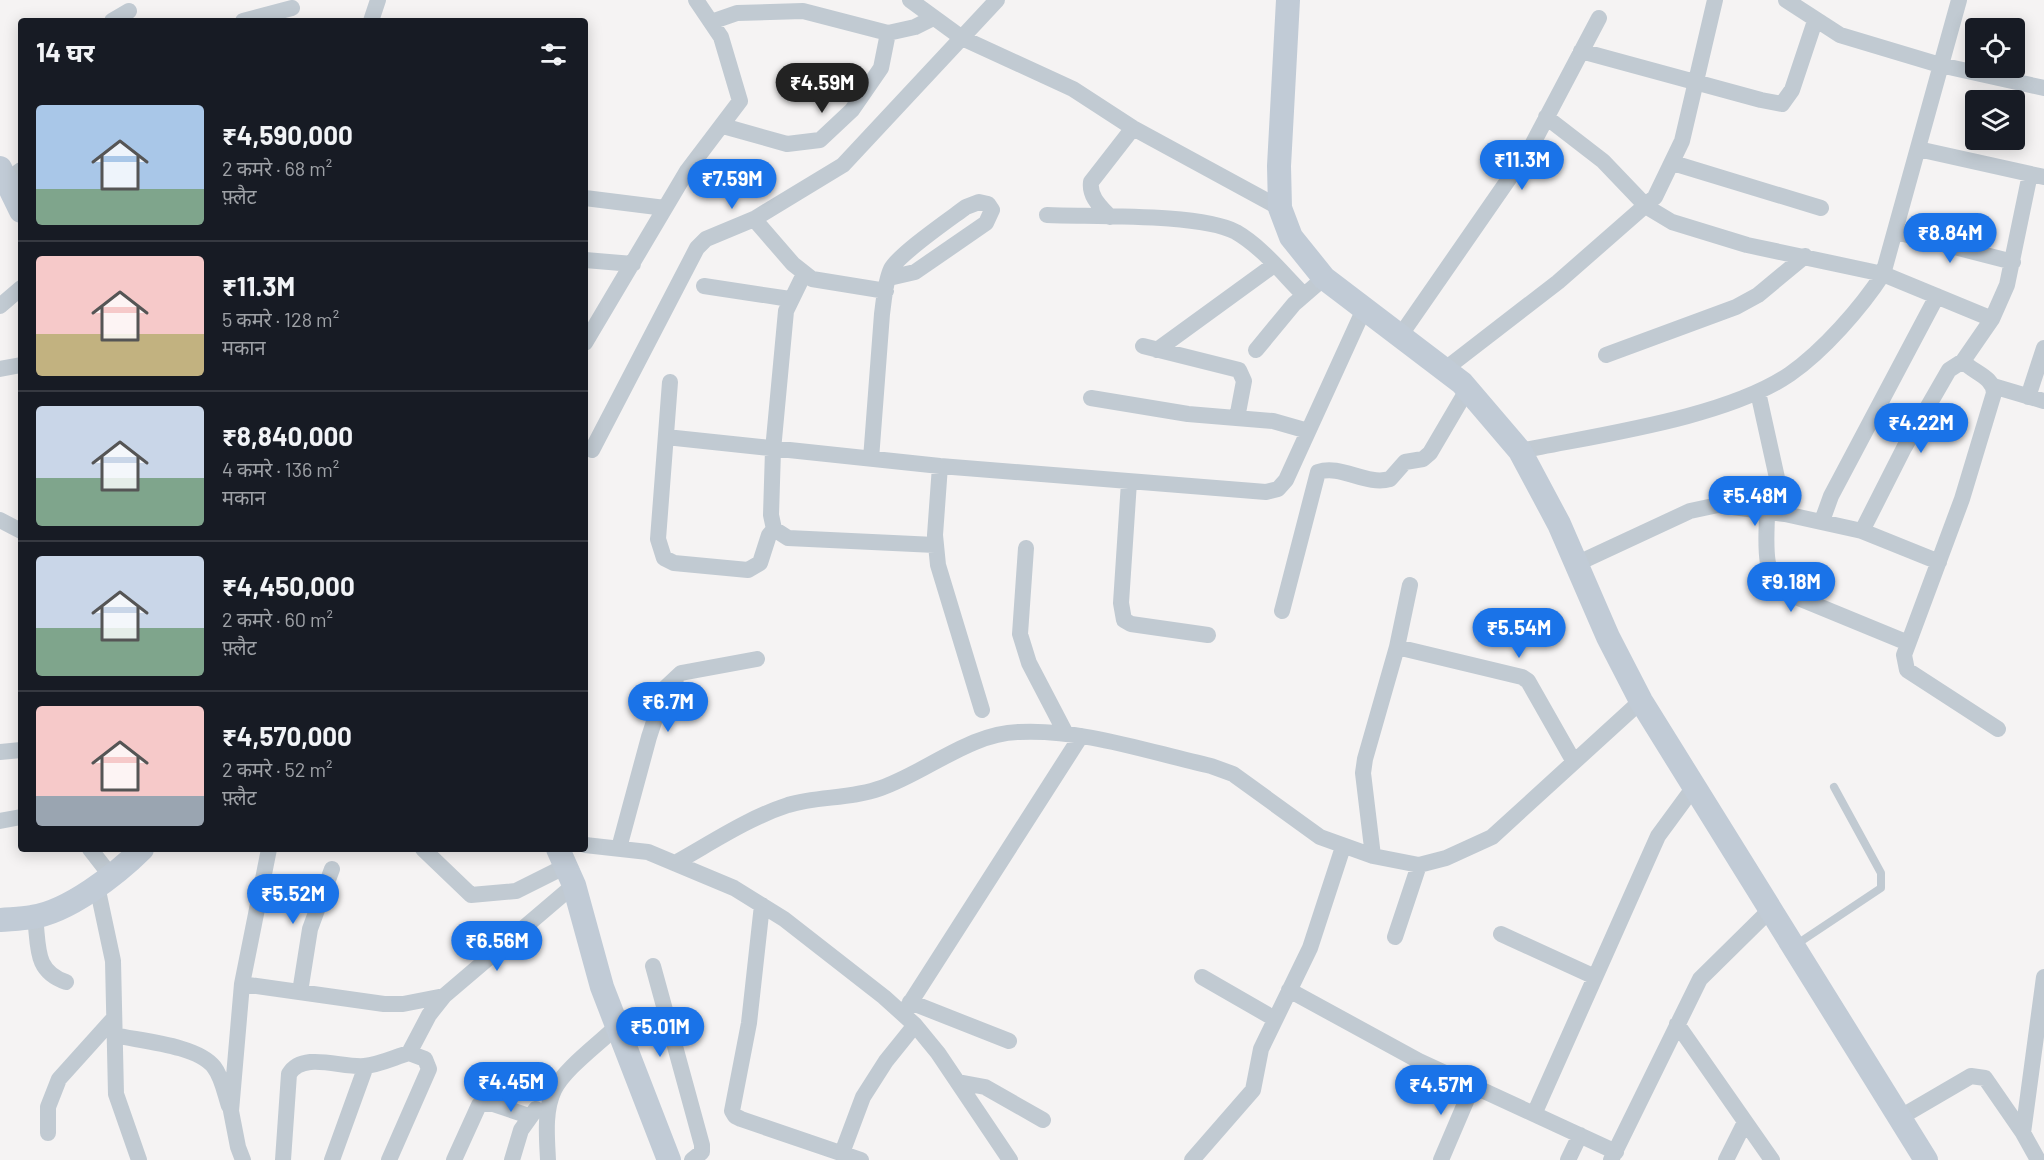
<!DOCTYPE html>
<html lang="hi">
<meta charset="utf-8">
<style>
:root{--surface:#171b24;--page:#242831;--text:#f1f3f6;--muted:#9ea1a6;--line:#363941;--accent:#1a73e8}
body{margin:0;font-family:Barlow,"Noto Sans Devanagari",sans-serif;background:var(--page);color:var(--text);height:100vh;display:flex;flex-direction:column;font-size:22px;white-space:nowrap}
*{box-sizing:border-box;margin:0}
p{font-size:20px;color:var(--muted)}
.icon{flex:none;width:33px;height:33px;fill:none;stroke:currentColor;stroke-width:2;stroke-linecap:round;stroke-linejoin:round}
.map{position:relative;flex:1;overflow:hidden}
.panel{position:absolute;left:18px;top:18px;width:570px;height:834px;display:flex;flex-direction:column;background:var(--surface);border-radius:6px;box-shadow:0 3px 15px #0003}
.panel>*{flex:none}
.controls{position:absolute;left:1965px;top:18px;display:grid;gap:12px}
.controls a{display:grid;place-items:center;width:60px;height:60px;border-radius:6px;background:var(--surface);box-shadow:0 3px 15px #0003;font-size:30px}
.price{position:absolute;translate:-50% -51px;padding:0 14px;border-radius:21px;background:var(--accent);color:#fff;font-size:20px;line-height:39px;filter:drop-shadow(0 2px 3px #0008)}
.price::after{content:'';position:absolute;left:50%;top:36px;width:18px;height:14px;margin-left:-9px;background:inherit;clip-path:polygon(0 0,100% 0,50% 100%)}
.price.current{background:#222;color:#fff}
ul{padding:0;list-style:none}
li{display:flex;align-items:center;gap:18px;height:150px;padding:0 18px}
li+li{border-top:2px solid var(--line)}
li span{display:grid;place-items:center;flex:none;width:168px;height:120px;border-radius:6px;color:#555}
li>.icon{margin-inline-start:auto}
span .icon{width:72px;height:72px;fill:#fffc;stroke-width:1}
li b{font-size:26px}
h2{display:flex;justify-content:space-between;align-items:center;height:72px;padding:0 18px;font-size:26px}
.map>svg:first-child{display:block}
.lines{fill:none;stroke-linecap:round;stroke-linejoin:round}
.lane{stroke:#c1cad2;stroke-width:8}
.street{stroke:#c1cad2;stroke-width:16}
.secondary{stroke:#c1cbd6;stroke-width:24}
</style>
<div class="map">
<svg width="2044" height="1160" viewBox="0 0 2044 1160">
<rect width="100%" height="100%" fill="#f5f3f3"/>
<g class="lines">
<path class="lane" d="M 1794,946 L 1881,888 L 1881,873 L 1834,787"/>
<path class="street" d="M 910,0 L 962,38 L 1073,89 L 1133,128 L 1280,208
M 1786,0 L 1840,35 L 1940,65 L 2044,88
M 112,21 L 129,11
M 243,21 L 292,8
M 371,21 L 378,0
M 711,22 L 737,13 L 803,11 L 888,33 L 915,27 L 933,18
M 1581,51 L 1761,100 L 1782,104 L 1792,90 L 1815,21
M 1546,117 L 1603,161 L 1647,207 L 1672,222 L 1747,245 L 1883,274 L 1992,319
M 723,126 L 787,144 L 820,140 L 852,110 L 881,68 L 888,33
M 1918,149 L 2044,177
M 1673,163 L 1821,208
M 6,181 L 21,170
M 585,198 L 665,208
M 1047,215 C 1091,217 1200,213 1236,232 C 1262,247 1283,274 1304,295
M 1110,217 C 1101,207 1089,197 1091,182 L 1133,128
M 754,219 L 793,264 L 812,279 L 886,291
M 1896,232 L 2013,262
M 585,260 L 633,264
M 804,274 L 786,311 L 773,450 L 771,515 L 774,529 L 788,538 L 935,545
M 704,286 L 790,299
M 0,306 L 21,288
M 1400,336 L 1531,147 L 1599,18
M 585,343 L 687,171 L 740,101 L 721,37 L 696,0
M 1143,346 L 1239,370 L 1244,381 L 1237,418
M 1157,350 L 1274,265
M 1256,350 L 1294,304 L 1324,278
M 1606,355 L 1736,307 L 1758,295 L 1805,256
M 0,369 L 21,365
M 1444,370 L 1558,282 L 1655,197 L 1682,141 L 1715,0
M 670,382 L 658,539 L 664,558 L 674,563 L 748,570 L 760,563 L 769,535 L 774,529
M 1993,386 L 2044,401
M 1758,392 L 1785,514
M 2028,397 L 2044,348
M 1091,398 L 1188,414 L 1273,421 L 1308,431
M 666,437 L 940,466 L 1266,492 L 1278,489 L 1286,480 L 1364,309
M 592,450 L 697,248 L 706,239 L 754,219 L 843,165 L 997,0
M 1520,451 C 1597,435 1726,418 1790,374 C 1823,351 1861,308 1883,274 L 1959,0
M 871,459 L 882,314 C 884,300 885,282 891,269 C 899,254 950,219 966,207 L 979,202 L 988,204 L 992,210 L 986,223 L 915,272 L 889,278
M 940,466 L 935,535 L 938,565 L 982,710
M 1129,482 L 1121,603 L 1124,620 L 1131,624 L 1208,635
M 1767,512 C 1767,538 1761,574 1784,592 L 1908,643
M 0,520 L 21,531
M 1822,521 L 1831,496 L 1937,296
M 1862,531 L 1904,448 L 1949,370 L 1963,361
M 1026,548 L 1020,634 L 1029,663 L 1065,732
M 1576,564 L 1690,511 L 1718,505 L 1785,514 L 1862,531 L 1939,562
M 1282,611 L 1318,472 C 1341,464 1366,486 1390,479 L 1405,462 L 1423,459 L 1430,453 L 1467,390
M 1397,647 L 1522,677 L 1528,681 L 1574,762
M 1998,729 L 1907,670 L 1904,655 L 1962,499 L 1994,393 C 1993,376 1973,373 1963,361 L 1992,319 L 2007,285 L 2030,174
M 0,752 L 21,750
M 0,821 L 21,817
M 585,845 L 648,852 L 734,888 L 784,919 L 884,997 L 915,1025 L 938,1053 L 1010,1160
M 619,848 L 649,737 L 665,688 L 681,673 L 757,659
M 90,849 L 111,876
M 423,849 L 471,895 L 516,891 L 566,866
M 1373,856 L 1363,773 L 1365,759 L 1397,647 L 1410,585
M 675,863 C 711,843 748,818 788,805 C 818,796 851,799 881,788 C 927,772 970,733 1019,732 C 1084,729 1148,752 1211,766 L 1233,774 L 1320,837 L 1373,856 L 1419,865 L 1446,858 L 1492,837 L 1641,701
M 97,886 L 113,961 L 116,1094 L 139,1160
M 762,905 L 749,1023 L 732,1111 L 735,1116 L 741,1119 L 861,1160
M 35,917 C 39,947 34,971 66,982
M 1501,934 L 1595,977
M 1395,937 L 1419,865
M 653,966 L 702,1145 L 702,1152 L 692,1160
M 1202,977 L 1275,1019
M 242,984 L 384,1004 L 403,1004 L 444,996
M 1289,990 L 1419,1061 L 1616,1152
M 300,992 L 310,929 L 332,869
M 910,1002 L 1009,1041
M 903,1014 L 1081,736
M 1677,1024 L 1772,1160
M 114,1035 C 140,1041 197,1045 214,1067 C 222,1077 225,1094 229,1106
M 409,1053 L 429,1015 L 444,996 L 574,885
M 958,1082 L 985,1087 L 1043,1120
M 1535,1112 L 1658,836 L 1694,787
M 1899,1118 L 1971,1076 L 1985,1078 L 2023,1133
M 48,1133 L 48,1107 L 59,1079 L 114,1018
M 842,1153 L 863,1097 L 886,1061 L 915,1025
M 243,1160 L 238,1147 L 231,1111 L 242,984 L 269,849
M 283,1160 L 289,1074 C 303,1051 341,1068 364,1066 C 379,1065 395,1057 409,1053 L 425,1059 L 429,1069 L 389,1160
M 332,1160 L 366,1066
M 454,1160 L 479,1105 L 490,1103 L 529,1116
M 512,1160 L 521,1130 L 536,1109
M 548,1160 C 547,1138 544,1111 554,1090 C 565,1068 599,1044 617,1026
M 1192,1160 L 1253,1090 L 1261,1049 L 1310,948 L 1343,847
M 1441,1160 L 1473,1085
M 1568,1160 L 1580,1135
M 1611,1160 L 1700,979 L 1769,911
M 1726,1160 L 1745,1122
M 2038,1160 L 2023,1133 L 2044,977"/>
<path class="secondary" d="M 1288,0 L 1279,166 L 1280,208 L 1291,237 L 1324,278 L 1462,383 L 1520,451 L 1559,524 L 1608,637 L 1641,701 L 1926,1160
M 0,168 L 21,211
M 558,849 L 574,885 L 602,987 L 669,1160
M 0,920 C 11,919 22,919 32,917 C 68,912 117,874 142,849"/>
</g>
</svg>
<div class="controls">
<a><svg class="icon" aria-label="locate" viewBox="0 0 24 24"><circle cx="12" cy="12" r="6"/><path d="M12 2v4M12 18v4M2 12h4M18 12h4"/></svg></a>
<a><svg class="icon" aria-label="layers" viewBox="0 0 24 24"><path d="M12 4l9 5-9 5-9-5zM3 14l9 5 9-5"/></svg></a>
</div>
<b class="price current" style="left:822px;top:114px">₹4.59M</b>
<b class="price" style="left:1522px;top:191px">₹11.3M</b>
<b class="price" style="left:732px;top:210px">₹7.59M</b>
<b class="price" style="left:1950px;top:264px">₹8.84M</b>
<b class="price" style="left:1921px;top:454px">₹4.22M</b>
<b class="price" style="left:1755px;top:527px">₹5.48M</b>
<b class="price" style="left:1791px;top:613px">₹9.18M</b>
<b class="price" style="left:1519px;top:659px">₹5.54M</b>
<b class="price" style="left:668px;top:733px">₹6.7M</b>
<b class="price" style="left:293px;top:925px">₹5.52M</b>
<b class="price" style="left:497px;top:972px">₹6.56M</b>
<b class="price" style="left:660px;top:1058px">₹5.01M</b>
<b class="price" style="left:511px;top:1113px">₹4.45M</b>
<b class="price" style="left:1441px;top:1116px">₹4.57M</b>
<section class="panel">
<h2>14 घर<svg class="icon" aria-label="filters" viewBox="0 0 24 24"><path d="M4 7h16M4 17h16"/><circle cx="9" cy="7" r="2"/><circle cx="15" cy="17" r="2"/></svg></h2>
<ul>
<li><span style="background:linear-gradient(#a9c7e8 70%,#7fa58c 0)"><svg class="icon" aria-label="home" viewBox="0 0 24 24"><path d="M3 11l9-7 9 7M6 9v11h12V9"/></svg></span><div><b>₹4,590,000</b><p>2 कमरे · 68 m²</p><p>फ़्लैट</p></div></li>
<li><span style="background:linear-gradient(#f6c9c9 65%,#c2b280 0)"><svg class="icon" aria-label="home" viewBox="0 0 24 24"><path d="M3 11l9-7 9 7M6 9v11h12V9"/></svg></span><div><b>₹11.3M</b><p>5 कमरे · 128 m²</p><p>मकान</p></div></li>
<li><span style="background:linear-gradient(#c9d6e8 60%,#7fa58c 0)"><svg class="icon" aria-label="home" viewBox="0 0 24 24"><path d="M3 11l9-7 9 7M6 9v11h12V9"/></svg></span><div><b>₹8,840,000</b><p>4 कमरे · 136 m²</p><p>मकान</p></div></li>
<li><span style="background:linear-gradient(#c9d6e8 60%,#7fa58c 0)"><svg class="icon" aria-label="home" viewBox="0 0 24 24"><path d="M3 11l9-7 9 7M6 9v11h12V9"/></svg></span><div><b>₹4,450,000</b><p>2 कमरे · 60 m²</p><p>फ़्लैट</p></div></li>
<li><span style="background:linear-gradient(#f6c9c9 75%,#9aa5b1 0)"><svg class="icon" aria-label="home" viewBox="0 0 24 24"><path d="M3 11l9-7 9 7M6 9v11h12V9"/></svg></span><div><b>₹4,570,000</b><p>2 कमरे · 52 m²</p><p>फ़्लैट</p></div></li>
</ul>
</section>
</div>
